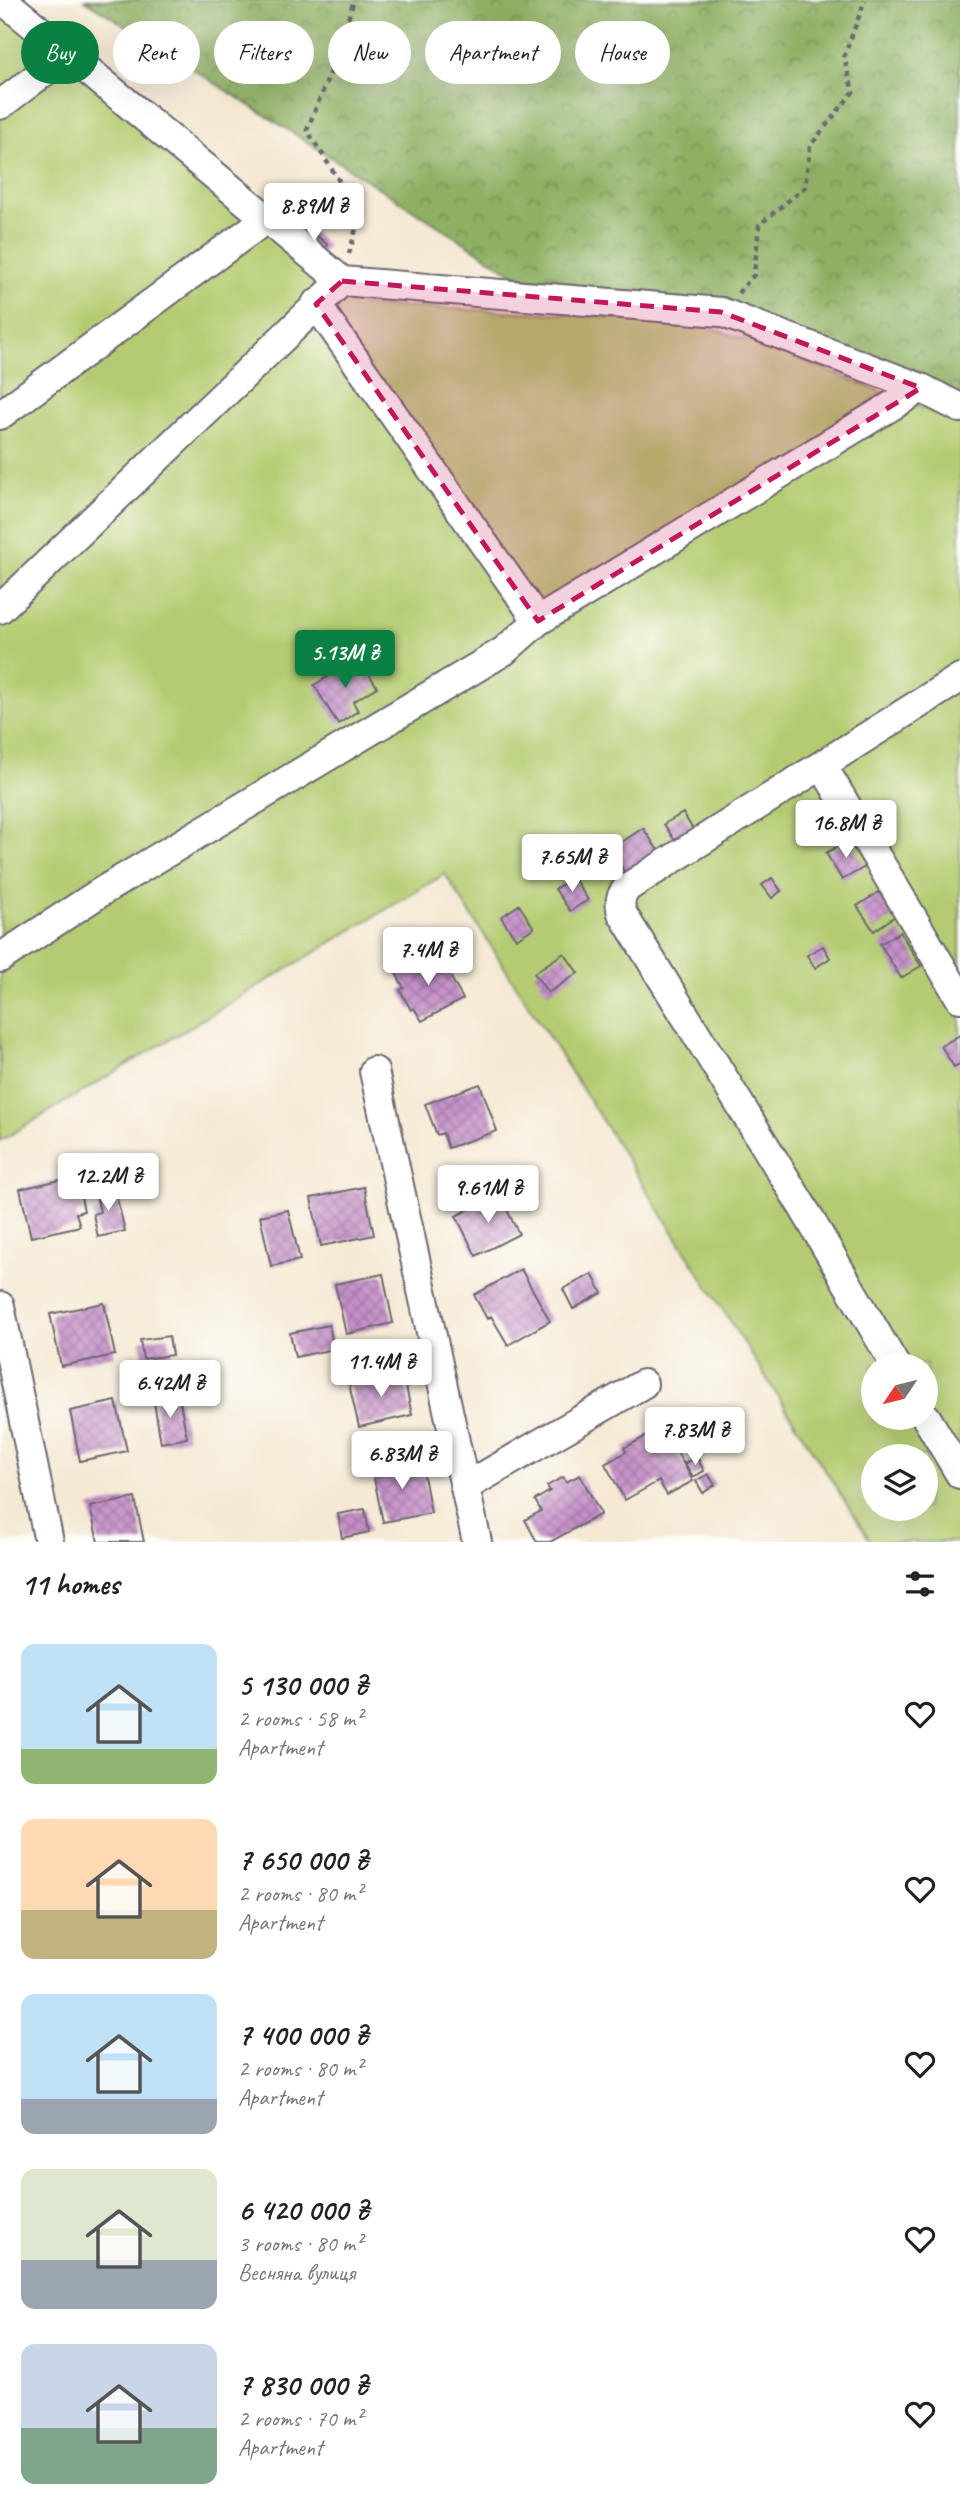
<!DOCTYPE html>
<meta charset="utf-8">
<style>
:root{--surface:#fff;--page:#f6f6f6;--text:#222;--muted:#767676;--accent:#0b8043}
body{margin:0;font-family:Caveat,sans-serif;background:var(--page);color:var(--text);height:100vh;display:flex;flex-direction:column;font-size:26px;white-space:nowrap}
*{box-sizing:border-box;margin:0}
p{font-size:23px;color:var(--muted)}
.icon{flex:none;width:38px;height:38px;fill:none;stroke:currentColor;stroke-width:2;stroke-linecap:round;stroke-linejoin:round}
.map{position:relative;height:1542px;overflow:hidden}
.side{display:flex;flex-direction:column;background:var(--surface);flex:1}
.side>*{flex:none}
.hud{position:absolute;left:21px;top:21px;width:919px;height:63px;display:flex;gap:14px}
.needle{width:46px;rotate:235deg}
.controls{position:absolute;left:861px;top:1353px;display:grid;gap:14px}
.controls a{display:grid;place-items:center;width:77px;height:77px;border-radius:50%;background:var(--surface);box-shadow:0 7px 28px #0002;font-size:35px}
.price{position:absolute;translate:-50% -60px;padding:0 16px;border-radius:7px;background:#fff;color:#222;font-size:23px;line-height:46px;filter:drop-shadow(0 2px 4px #0008)}
.price::after{content:'';position:absolute;left:50%;top:42px;width:21px;height:16px;margin-left:-10px;background:inherit;clip-path:polygon(0 0,100% 0,50% 100%)}
.price.active{background:var(--accent);color:#fff}
ul{padding:0;list-style:none}
li{display:flex;align-items:center;gap:21px;height:175px;padding:0 21px}
li span{display:grid;place-items:center;flex:none;width:196px;height:140px;border-radius:14px;color:#555}
li>.icon{margin-inline-start:auto}
span .icon{width:84px;height:84px;fill:#fffc;stroke-width:1}
li b{font-size:30px}
h2{display:flex;justify-content:space-between;align-items:center;height:84px;padding:0 21px;font-size:30px}
.tag{padding:0 24px;border-radius:32px;background:var(--surface);box-shadow:0 7px 28px #0002;font-size:24px;line-height:63px}
.tag.active{background:var(--accent);color:#fff}
.map>svg:first-child{display:block}
.green{fill:#b4cc71;stroke:#6b7756;stroke-width:2;fill-rule:evenodd}
.forest{fill:url(#forest-crowns);stroke:#58694f;stroke-width:2}
.building{fill:url(#building-cross-hatch)}
.lines{fill:none;stroke-linecap:round;stroke-linejoin:round}
.street-casing{stroke:#6c6871;stroke-width:32}
.path{stroke:#6c6871;stroke-width:4.5;stroke-dasharray:5 5;stroke-linecap:butt}
.street{stroke:#fff;stroke-width:28}
.marked{fill:#c2185b;fill-opacity:0.2;stroke:#c2185b;stroke-width:5;stroke-dasharray:14 9;stroke-linejoin:round}
</style>
<div class="map">
<svg width="960" height="1542" viewBox="0 0 960 1542">
<defs>
<pattern id="forest-crowns" width="20" height="18" patternUnits="userSpaceOnUse" patternTransform="scale(1.75)"><rect width="20" height="18" fill="#8fb063"/><path d="M2 6a3 3 0 1 1 6 0M12 15a3 3 0 1 1 6 0" fill="none" stroke="#748f53"/></pattern>
<pattern id="building-cross-hatch" width="8" height="8" patternUnits="userSpaceOnUse" patternTransform="scale(1.75)"><rect width="8" height="8" fill="#c590c8"/><path d="M0 0l8 8M0 8l8-8" fill="none" stroke="#a075a4"/></pattern>
</defs>
<rect width="100%" height="100%" fill="#fdfcf7"/>
<filter id="ink" filterUnits="userSpaceOnUse"><feTurbulence type="fractalNoise" baseFrequency=".0143" numOctaves="2"/><feDisplacementMap in="SourceGraphic" scale="14" xChannelSelector="R" yChannelSelector="G"/><feConvolveMatrix kernelMatrix="1 2 1 2 8 2 1 2 1" color-interpolation-filters="sRGB"/></filter>
<filter id="wash" filterUnits="userSpaceOnUse"><feTurbulence type="fractalNoise" baseFrequency=".00686" numOctaves="4" result="noise"/><feDisplacementMap in="SourceGraphic" scale="28" xChannelSelector="R" yChannelSelector="G"/><feGaussianBlur stdDeviation="1.57" result="paint"/><feColorMatrix in="noise" values="0 0 0 0 0 0 0 0 0 0 0 0 0 0 0 0 0 1.4 0 .05"/><feComposite in="paint" operator="in"/></filter>
<g filter="url(#wash)">
<rect width="100%" height="100%" fill="#f5e9d4"/>
<path class="green" d="M 0,7 L 360,305 L 572,314 L 707,327 L 776,350 L 960,423 L 960,1542 L 871,1542 L 445,874 L 0,1141 ZM 873,1365 L 926,1365 L 926,1418 L 873,1418 ZM 873,1456 L 926,1456 L 926,1508 L 873,1508 Z"/>
<path class="forest" d="M 85,0 L 960,0 L 960,406 L 709,302 L 537,289 Z"/>
<g id="blocks">
<path class="building" d="M 308,229 L 328,245 L 319,256 L 299,240 Z
M 359,658 L 377,687 L 353,702 L 358,711 L 338,724 L 314,685 Z
M 683,813 L 695,833 L 677,844 L 664,824 Z
M 643,828 L 661,855 L 628,877 L 610,850 Z
M 849,840 L 865,867 L 842,880 L 826,853 Z
M 573,877 L 588,900 L 570,911 L 555,889 Z
M 772,878 L 781,891 L 772,898 L 762,885 Z
M 879,892 L 895,916 L 874,931 L 857,906 Z
M 519,905 L 534,928 L 516,939 L 501,917 Z
M 900,932 L 921,966 L 901,978 L 880,944 Z
M 823,946 L 830,958 L 815,968 L 807,955 Z
M 436,951 L 463,999 L 422,1021 L 414,1008 L 411,1010 L 400,990 L 404,988 L 396,973 Z
M 564,953 L 578,973 L 548,993 L 534,973 Z
M 960,1035 L 960,1064 L 954,1067 L 941,1046 Z
M 480,1084 L 497,1131 L 448,1148 L 443,1133 L 437,1135 L 425,1104 Z
M 69,1178 L 70,1185 L 78,1183 L 84,1211 L 76,1213 L 80,1226 L 31,1237 L 20,1189 Z
M 114,1186 L 125,1231 L 98,1237 L 93,1214 L 100,1212 L 95,1190 Z
M 364,1187 L 374,1235 L 321,1246 L 311,1198 Z
M 499,1194 L 519,1234 L 476,1256 L 456,1216 Z
M 288,1210 L 300,1260 L 271,1266 L 260,1216 Z
M 521,1269 L 550,1321 L 508,1345 L 491,1316 L 487,1319 L 474,1295 Z
M 383,1274 L 393,1323 L 346,1334 L 335,1284 Z
M 592,1274 L 602,1293 L 573,1309 L 563,1289 Z
M 104,1303 L 115,1355 L 61,1366 L 50,1314 Z
M 329,1325 L 334,1349 L 295,1357 L 290,1333 Z
M 169,1336 L 172,1355 L 143,1359 L 140,1340 Z
M 403,1372 L 412,1415 L 359,1427 L 349,1384 Z
M 179,1397 L 187,1438 L 161,1443 L 154,1402 Z
M 116,1401 L 127,1451 L 80,1461 L 70,1411 Z
M 665,1430 L 693,1481 L 667,1495 L 659,1481 L 625,1500 L 605,1464 L 626,1452 L 624,1448 L 652,1433 L 654,1436 Z
M 697,1457 L 704,1471 L 693,1477 L 685,1463 Z
M 421,1460 L 431,1513 L 383,1522 L 372,1469 Z
M 708,1474 L 715,1485 L 703,1493 L 696,1481 Z
M 580,1475 L 601,1514 L 550,1542 L 537,1542 L 525,1520 L 541,1511 L 535,1500 L 550,1491 L 547,1486 L 563,1477 L 566,1482 Z
M 135,1498 L 144,1542 L 98,1542 L 90,1507 Z
M 365,1509 L 369,1532 L 342,1538 L 338,1514 Z"/>
</g>
</g>
<g filter="url(#ink)">
<use href="#blocks" fill-opacity="0" stroke="#6c6871" stroke-width="2"/>
<g class="lines">
<g class="street-casing">
<path id="street" d="M 3,0 L 342,281 L 721,312 L 921,388 L 960,408
M 0,105 L 69,53
M 316,304 L 538,621
M 0,415 L 266,219
M 0,609 L 342,281
M 822,765 L 960,998
M 0,958 L 104,890 L 504,651 L 538,621 L 921,388
M 374,1071 L 477,1542
M 0,1306 L 49,1542
M 895,1365 L 804,1209 L 622,913 C 619,902 620,896 628,887 L 960,678
M 926,1417 L 960,1474
M 465,1487 L 643,1384"/>
</g>
<path class="path" d="M 349,254 L 360,214 L 307,130 L 333,66 L 354,0
M 738,293 L 754,275 L 759,225 L 805,187 L 810,146 L 853,92 L 844,57 L 865,0"/>
<use href="#street" class="street"/>
</g>
</g>
<path class="marked" d="M 342,281 L 721,312 L 921,388 L 538,621 L 316,304 Z"/>
</svg>
<div class="controls">
<a><svg class="needle" viewBox="-14 -14 28 28"><path d="M0-13l5 13h-10z" fill="#e53935"/><path d="M0 13l5-13h-10z" fill="#767676"/></svg></a>
<a><svg class="icon" aria-label="layers" viewBox="0 0 24 24"><path d="M12 4l9 5-9 5-9-5zM3 14l9 5 9-5"/></svg></a>
</div>
<b class="price" style="left:314px;top:243px">8.89M ₴</b>
<b class="price active" style="left:345px;top:690px">5.13M ₴</b>
<b class="price" style="left:846px;top:860px">16.8M ₴</b>
<b class="price" style="left:572px;top:894px">7.65M ₴</b>
<b class="price" style="left:428px;top:987px">7.4M ₴</b>
<b class="price" style="left:108px;top:1213px">12.2M ₴</b>
<b class="price" style="left:488px;top:1225px">9.61M ₴</b>
<b class="price" style="left:381px;top:1399px">11.4M ₴</b>
<b class="price" style="left:170px;top:1420px">6.42M ₴</b>
<b class="price" style="left:695px;top:1467px">7.83M ₴</b>
<b class="price" style="left:402px;top:1491px">6.83M ₴</b>
<div class="hud">
<a class="tag active">Buy</a>
<a class="tag">Rent</a>
<a class="tag">Filters</a>
<a class="tag">New</a>
<a class="tag">Apartment</a>
<a class="tag">House</a>
</div>
</div>
<section class="side">
<h2>11 homes<svg class="icon" aria-label="filters" viewBox="0 0 24 24"><path d="M4 7h16M4 17h16"/><circle cx="9" cy="7" r="2"/><circle cx="15" cy="17" r="2"/></svg></h2>
<ul>
<li><span style="background:linear-gradient(#bfe0f5 75%,#8fb573 0)"><svg class="icon" aria-label="home" viewBox="0 0 24 24"><path d="M3 11l9-7 9 7M6 9v11h12V9"/></svg></span><div><b>5 130 000 ₴</b><p>2 rooms · 58 m²</p><p>Apartment</p></div><svg class="icon" aria-label="heart" viewBox="0 0 24 24"><path d="M12 20l-8-8c-3-5 5-10 8-4 3-6 11-1 8 4z"/></svg></li>
<li><span style="background:linear-gradient(#ffd9b3 65%,#c2b280 0)"><svg class="icon" aria-label="home" viewBox="0 0 24 24"><path d="M3 11l9-7 9 7M6 9v11h12V9"/></svg></span><div><b>7 650 000 ₴</b><p>2 rooms · 80 m²</p><p>Apartment</p></div><svg class="icon" aria-label="heart" viewBox="0 0 24 24"><path d="M12 20l-8-8c-3-5 5-10 8-4 3-6 11-1 8 4z"/></svg></li>
<li><span style="background:linear-gradient(#bfe0f5 75%,#9aa5b1 0)"><svg class="icon" aria-label="home" viewBox="0 0 24 24"><path d="M3 11l9-7 9 7M6 9v11h12V9"/></svg></span><div><b>7 400 000 ₴</b><p>2 rooms · 80 m²</p><p>Apartment</p></div><svg class="icon" aria-label="heart" viewBox="0 0 24 24"><path d="M12 20l-8-8c-3-5 5-10 8-4 3-6 11-1 8 4z"/></svg></li>
<li><span style="background:linear-gradient(#dfe7d0 65%,#9aa5b1 0)"><svg class="icon" aria-label="home" viewBox="0 0 24 24"><path d="M3 11l9-7 9 7M6 9v11h12V9"/></svg></span><div><b>6 420 000 ₴</b><p>3 rooms · 80 m²</p><p>Весняна вулиця</p></div><svg class="icon" aria-label="heart" viewBox="0 0 24 24"><path d="M12 20l-8-8c-3-5 5-10 8-4 3-6 11-1 8 4z"/></svg></li>
<li><span style="background:linear-gradient(#c9d6e8 60%,#7fa58c 0)"><svg class="icon" aria-label="home" viewBox="0 0 24 24"><path d="M3 11l9-7 9 7M6 9v11h12V9"/></svg></span><div><b>7 830 000 ₴</b><p>2 rooms · 70 m²</p><p>Apartment</p></div><svg class="icon" aria-label="heart" viewBox="0 0 24 24"><path d="M12 20l-8-8c-3-5 5-10 8-4 3-6 11-1 8 4z"/></svg></li>
</ul>
</section>
